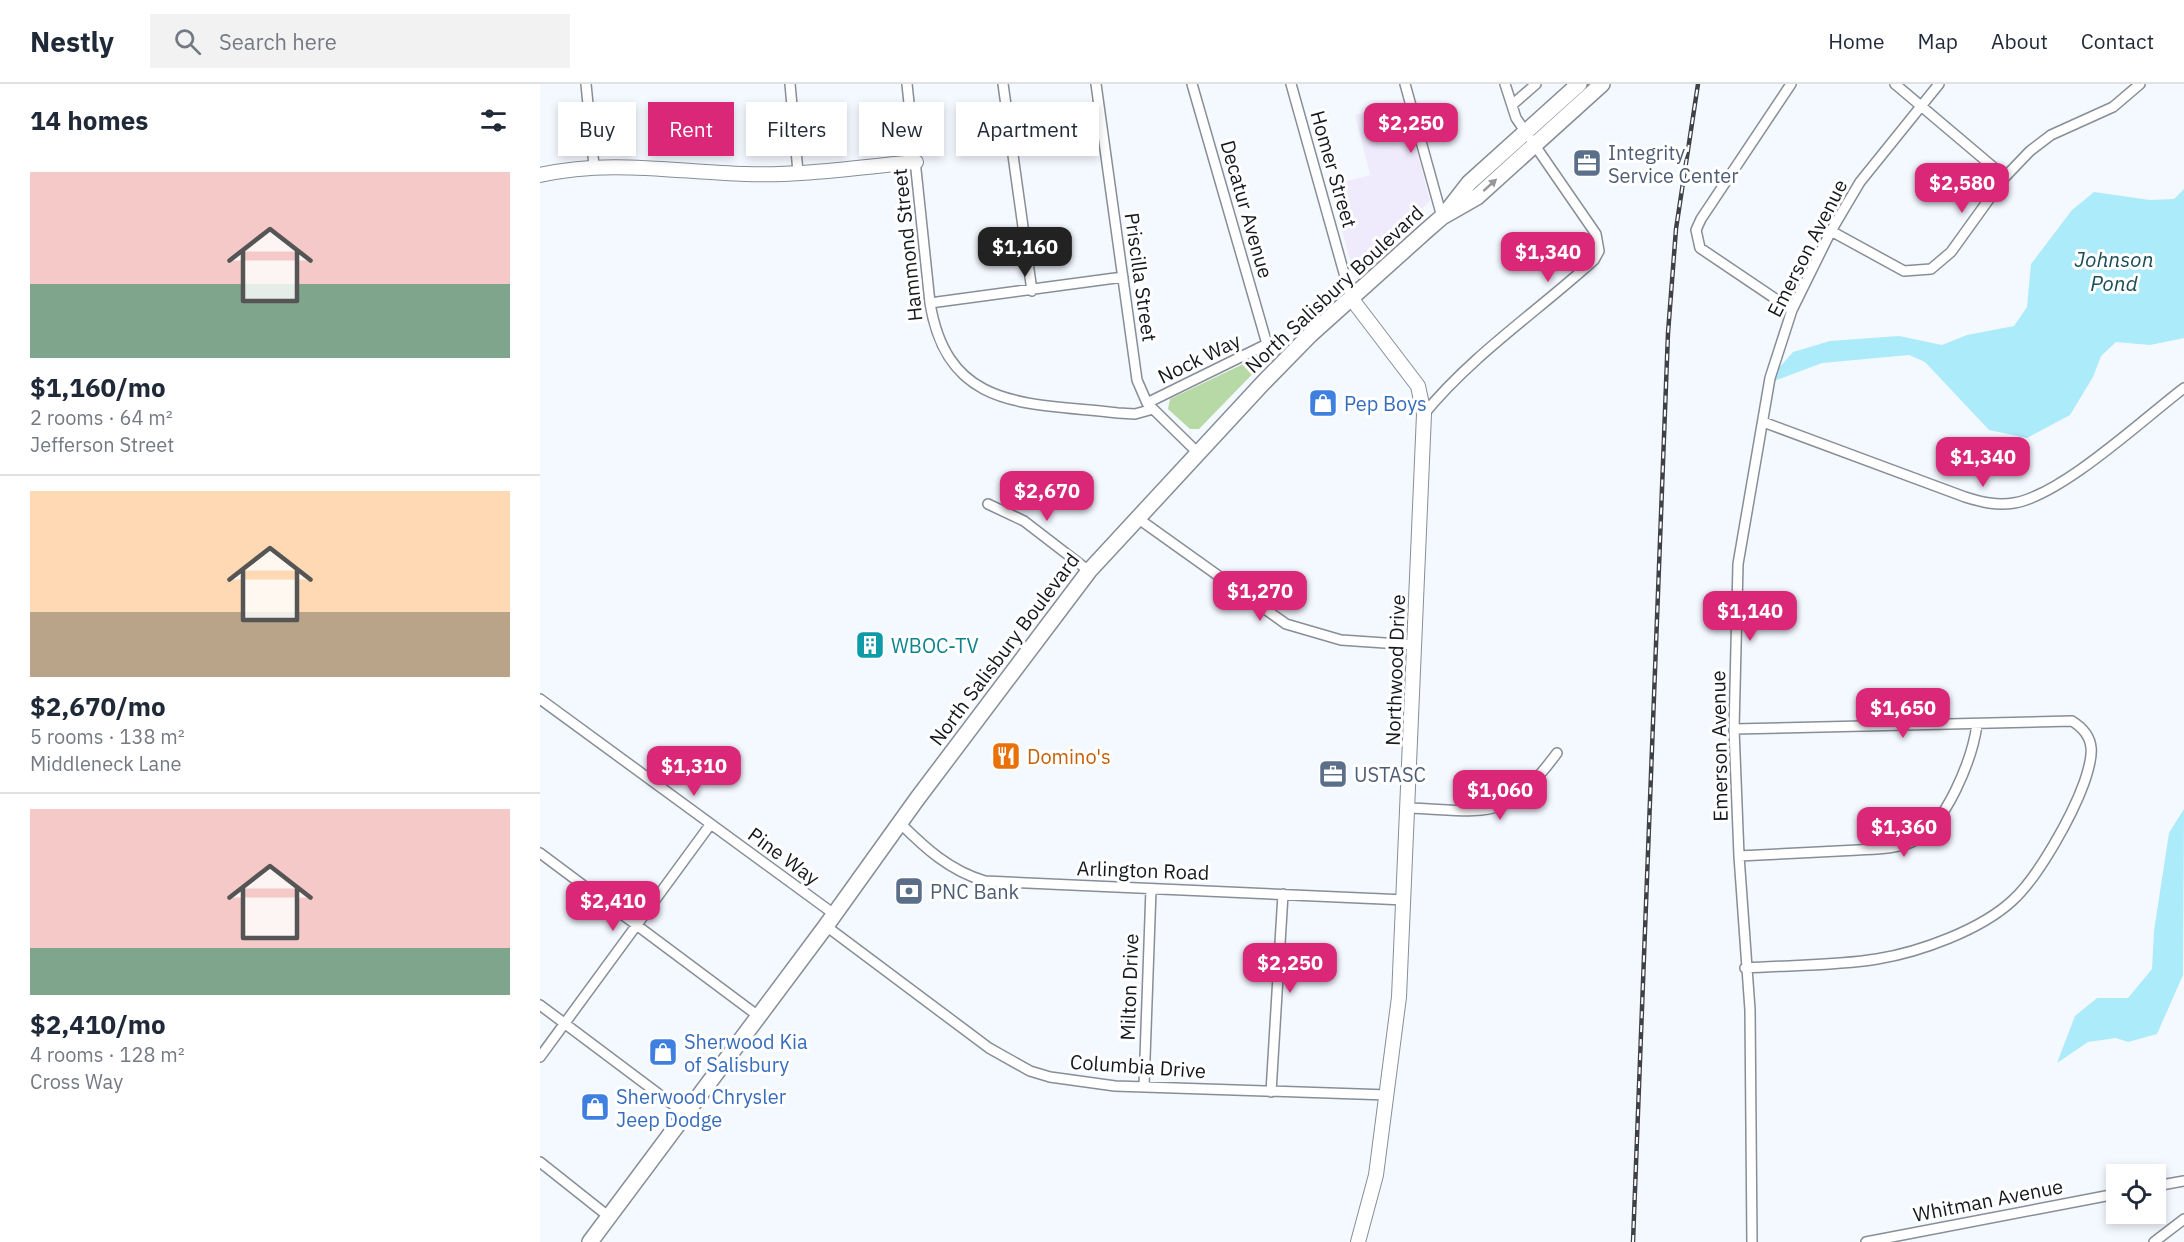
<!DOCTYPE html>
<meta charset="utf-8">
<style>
:root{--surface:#fff;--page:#f2f2f3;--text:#1f2937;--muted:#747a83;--line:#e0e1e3;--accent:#db2777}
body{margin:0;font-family:"IBM Plex Sans",sans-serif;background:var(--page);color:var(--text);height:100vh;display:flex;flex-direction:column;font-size:22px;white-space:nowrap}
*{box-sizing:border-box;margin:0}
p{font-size:20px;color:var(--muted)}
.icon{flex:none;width:33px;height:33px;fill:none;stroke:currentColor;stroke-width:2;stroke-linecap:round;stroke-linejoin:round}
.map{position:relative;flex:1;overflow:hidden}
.side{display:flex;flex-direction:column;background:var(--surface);width:540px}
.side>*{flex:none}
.hud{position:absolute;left:18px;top:18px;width:570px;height:54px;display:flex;gap:12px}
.controls{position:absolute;left:1566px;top:1080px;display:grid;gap:12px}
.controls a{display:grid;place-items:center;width:60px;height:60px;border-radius:0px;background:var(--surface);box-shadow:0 3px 9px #0003;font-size:30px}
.price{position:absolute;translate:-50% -51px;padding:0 14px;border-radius:12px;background:var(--accent);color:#fff;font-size:20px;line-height:39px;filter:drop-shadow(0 2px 3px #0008)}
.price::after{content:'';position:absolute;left:50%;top:36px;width:18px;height:14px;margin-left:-9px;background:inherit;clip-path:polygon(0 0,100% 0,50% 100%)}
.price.active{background:#222;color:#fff}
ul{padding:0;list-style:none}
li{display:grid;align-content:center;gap:12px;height:318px;padding:0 30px}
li+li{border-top:2px solid var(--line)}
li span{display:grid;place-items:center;height:186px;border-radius:0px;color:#555}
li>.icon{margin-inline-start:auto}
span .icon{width:108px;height:108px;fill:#fffc;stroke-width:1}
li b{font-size:26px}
h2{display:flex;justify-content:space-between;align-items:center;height:72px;padding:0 30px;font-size:26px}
.tag{padding:0 21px;border-radius:0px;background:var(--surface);box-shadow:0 3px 9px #0003;font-size:21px;line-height:54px}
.tag.active{background:var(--accent);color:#fff}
header{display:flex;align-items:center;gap:36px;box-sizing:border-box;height:84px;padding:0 30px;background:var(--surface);border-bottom:2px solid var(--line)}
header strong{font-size:28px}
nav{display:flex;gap:33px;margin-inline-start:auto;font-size:21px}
.search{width:420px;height:54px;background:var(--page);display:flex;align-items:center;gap:15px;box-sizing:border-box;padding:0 21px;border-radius:0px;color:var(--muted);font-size:22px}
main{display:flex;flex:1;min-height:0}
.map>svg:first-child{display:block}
.commercial{fill:#efebfd}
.green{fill:#b6d9a6}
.water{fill:#acebfa}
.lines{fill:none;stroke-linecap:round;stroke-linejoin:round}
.street-casing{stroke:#878e97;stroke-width:12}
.secondary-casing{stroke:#878e97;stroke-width:16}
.primary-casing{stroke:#878e97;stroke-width:18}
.street{stroke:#fff;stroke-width:9}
.secondary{stroke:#fff;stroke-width:14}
.primary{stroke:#fff;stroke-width:15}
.rail-casing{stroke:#3e4146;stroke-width:4.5}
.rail{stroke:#fff;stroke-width:2;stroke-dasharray:7;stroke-linecap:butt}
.oneway{fill:#969799}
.labels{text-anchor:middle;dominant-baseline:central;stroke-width:6;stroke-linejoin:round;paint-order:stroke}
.service-label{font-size:20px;fill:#4e5e75;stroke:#fff;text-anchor:start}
.street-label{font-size:20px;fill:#15181c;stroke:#fff}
.shop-label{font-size:20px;fill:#366cbe;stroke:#fff;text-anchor:start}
.culture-label{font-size:20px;fill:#0d838f;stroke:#fff;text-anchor:start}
.food-label{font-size:20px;fill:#c56008;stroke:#fff;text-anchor:start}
.water-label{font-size:21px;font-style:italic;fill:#1a4e58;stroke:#fff}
</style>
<header>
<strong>Nestly</strong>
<div class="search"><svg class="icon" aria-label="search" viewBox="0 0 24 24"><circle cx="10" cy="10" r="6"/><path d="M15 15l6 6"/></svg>Search here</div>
<nav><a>Home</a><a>Map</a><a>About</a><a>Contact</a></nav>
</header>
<main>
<section class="side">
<h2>14 homes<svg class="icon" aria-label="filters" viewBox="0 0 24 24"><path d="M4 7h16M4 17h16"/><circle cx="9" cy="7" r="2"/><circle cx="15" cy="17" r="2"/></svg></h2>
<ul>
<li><span style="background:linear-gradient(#f6c9c9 60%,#7fa58c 0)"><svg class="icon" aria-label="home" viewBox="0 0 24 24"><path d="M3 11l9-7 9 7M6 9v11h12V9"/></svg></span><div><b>$1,160/mo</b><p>2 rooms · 64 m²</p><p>Jefferson Street</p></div></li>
<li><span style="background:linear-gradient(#ffd9b3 65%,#b9a48a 0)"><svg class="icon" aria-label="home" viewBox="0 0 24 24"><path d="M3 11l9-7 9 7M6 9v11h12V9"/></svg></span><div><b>$2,670/mo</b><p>5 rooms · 138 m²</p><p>Middleneck Lane</p></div></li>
<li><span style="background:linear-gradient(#f6c9c9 75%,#7fa58c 0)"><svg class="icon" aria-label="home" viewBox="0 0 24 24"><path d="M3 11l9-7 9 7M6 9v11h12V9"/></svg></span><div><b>$2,410/mo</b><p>4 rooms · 128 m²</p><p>Cross Way</p></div></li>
</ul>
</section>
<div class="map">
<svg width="1644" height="1158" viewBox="0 0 1644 1158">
<rect width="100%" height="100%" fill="#f4f8ff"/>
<path class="commercial" d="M 864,19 L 890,117 L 813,187 L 790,102 L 830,91 L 815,31 Z"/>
<path class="green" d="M 722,271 L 727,275 L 659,345 L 650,345 L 628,325 L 630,315 Z"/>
<path class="water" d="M 1644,105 L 1644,254 L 1610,261 L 1576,258 L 1561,272 L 1553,293 L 1530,331 L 1487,354 L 1449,346 L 1385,278 L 1369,271 L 1282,279 L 1234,297 L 1237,286 L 1253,268 L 1290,257 L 1359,252 L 1402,261 L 1427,251 L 1474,242 L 1487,223 L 1491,180 L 1532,126 L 1554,108 L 1610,116 L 1634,115 Z
M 1644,725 L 1643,891 L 1617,950 L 1588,958 L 1576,954 L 1548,958 L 1517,979 L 1535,932 L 1557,914 L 1588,914 L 1612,885 L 1614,847 L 1629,749 Z"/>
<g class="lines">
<g class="street-casing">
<path id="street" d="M 46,0 L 54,82
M 250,0 L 258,88
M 367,0 L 390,219 C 408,329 490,318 578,329 L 595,330 L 613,325
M 463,0 L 492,207
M 556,0 L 597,296 L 607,319 L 657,368
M 751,0 L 811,214
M 865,0 L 902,133
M 1251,0 L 1161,135 L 1156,146 L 1160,164 L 1252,226
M 1355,0 L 1465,93
M 972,21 L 996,0
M 1291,147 L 1364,187 L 1391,185 L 1411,168 L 1465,93 L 1490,67 L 1511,51 L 1573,23 L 1600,0
M 390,219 L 583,193
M 607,319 L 727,260 L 652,0
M 884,330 C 932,271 998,227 1054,176 L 1059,167 L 1056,150 L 976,34 L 965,0
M 1223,338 L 1425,413 C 1441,418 1457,422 1474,419 C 1522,411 1603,335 1644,304
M 448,420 L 484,437 L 549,487
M 596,433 L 746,540 L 801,556 L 874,561
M 0,615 L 294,830
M 1194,645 L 1532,637 C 1558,653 1553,673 1544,699 C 1532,732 1499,792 1473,816 C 1441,846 1380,868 1337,875 C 1294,882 1249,881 1205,884
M 869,724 C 949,727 965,739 1017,669
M 360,739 C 385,764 410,787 445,797 L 865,816
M 0,769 L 217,931
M 1199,772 C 1239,770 1278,768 1318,766 C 1335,765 1356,765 1372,758 C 1406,743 1432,675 1437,641
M 286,842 L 449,964 L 490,987 L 510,993 L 575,1002 L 848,1011
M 0,921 L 144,1029
M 0,973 L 170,741
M 604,1002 L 611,805
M 731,1008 L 743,810
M 0,1078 L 68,1132
M 1616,1102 L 1644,1097
M 1212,1158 L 1210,926 L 1199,772 L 1194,645 L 1198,480 L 1230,294 L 1252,226 L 1291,147 L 1320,98 L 1399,0
M 1326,1158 L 1576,1110
M 1614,1158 L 1644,1135"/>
</g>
<g class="secondary-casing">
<path id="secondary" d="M 0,91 C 69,75 136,88 206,90 C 262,92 320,83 376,78
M 811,214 L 878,302 L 884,330 L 859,913 L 836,1091 L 818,1158"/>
</g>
<g class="primary-casing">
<path id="primary" d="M 908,126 L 929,99 L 1039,0
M 50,1158 L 286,842 L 377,715 L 549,487 L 723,299 L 770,251 L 887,146 L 902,133 L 937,113 L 1062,0"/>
</g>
<use href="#street" class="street"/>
<use href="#secondary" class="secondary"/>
<use href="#primary" class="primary"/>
<g class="rail-casing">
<path id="rail" d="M 1093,1158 L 1128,249 L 1136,145 L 1158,0"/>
</g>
<use href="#rail" class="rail"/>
</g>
<defs><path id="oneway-solid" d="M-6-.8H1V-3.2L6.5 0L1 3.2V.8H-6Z" transform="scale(1.5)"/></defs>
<use class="oneway" href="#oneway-solid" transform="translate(950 101) rotate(-42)"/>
<defs>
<g id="office-square" transform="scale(1.5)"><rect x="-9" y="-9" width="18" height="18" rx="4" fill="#5c6f8a" stroke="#fff"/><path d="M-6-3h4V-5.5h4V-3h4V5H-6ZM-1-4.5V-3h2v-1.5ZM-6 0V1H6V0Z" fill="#fff"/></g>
<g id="shop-square" transform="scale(1.5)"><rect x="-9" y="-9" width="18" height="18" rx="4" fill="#3f7fe0" stroke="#fff"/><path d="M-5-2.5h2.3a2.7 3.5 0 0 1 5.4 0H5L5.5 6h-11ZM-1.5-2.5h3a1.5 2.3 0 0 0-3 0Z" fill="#fff"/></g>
<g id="building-square" transform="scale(1.5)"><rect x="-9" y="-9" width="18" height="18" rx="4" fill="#0f9aa8" stroke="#fff"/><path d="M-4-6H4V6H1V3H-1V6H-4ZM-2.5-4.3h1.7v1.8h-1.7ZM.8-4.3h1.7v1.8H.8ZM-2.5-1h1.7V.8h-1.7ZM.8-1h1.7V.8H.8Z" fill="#fff"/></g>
<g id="restaurant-square" transform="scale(1.5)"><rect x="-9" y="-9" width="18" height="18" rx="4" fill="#e8710a" stroke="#fff"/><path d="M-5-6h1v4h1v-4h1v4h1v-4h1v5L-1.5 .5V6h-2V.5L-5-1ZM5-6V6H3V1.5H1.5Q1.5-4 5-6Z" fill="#fff"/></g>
<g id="bank-square" transform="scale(1.5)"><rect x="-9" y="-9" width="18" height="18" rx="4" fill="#5c6f8a" stroke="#fff"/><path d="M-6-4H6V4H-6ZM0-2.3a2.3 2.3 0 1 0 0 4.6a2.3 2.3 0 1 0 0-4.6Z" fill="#fff"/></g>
</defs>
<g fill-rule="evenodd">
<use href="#office-square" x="1047" y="79"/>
<use href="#shop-square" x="783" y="319"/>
<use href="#building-square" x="330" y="561"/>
<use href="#restaurant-square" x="466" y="672"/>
<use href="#office-square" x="793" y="690"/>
<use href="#bank-square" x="369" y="807"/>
<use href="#shop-square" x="123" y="968"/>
<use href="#shop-square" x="55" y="1023"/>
</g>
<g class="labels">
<g class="service-label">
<text x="1068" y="68">Integrity<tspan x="1068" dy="23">Service Center</tspan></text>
<text x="814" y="690">USTASC</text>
<text x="390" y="807">PNC Bank</text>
</g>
<g class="street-label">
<text transform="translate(794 85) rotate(74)">Homer Street</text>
<text transform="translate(707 125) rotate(74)">Decatur Avenue</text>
<text transform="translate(367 161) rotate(-96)">Hammond Street</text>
<text transform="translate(1267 164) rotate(-63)">Emerson Avenue</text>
<text transform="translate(601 193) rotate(82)">Priscilla Street</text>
<text transform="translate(794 205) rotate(-43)">North Salisbury Boulevard</text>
<text transform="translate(659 274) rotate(-26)">Nock Way</text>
<text transform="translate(464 565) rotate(-53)">North Salisbury Boulevard</text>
<text transform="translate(855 586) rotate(-88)">Northwood Drive</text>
<text transform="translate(1179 662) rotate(-91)">Emerson Avenue</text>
<text transform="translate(244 772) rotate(36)">Pine Way</text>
<text transform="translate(603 786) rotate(2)">Arlington Road</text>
<text transform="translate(589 903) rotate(-88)">Milton Drive</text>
<text transform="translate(598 982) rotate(4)">Columbia Drive</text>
<text transform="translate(1448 1116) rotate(-11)">Whitman Avenue</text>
</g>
<g class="shop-label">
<text x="804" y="319">Pep Boys</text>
<text x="144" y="957">Sherwood Kia<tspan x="144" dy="23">of Salisbury</tspan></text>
<text x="76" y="1012">Sherwood Chrysler<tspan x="76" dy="23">Jeep Dodge</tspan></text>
</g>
<g class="culture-label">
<text x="351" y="561">WBOC-TV</text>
</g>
<g class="food-label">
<text x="487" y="672">Domino's</text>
</g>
<g class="water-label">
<text x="1574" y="175">Johnson<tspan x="1574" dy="24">Pond</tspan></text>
</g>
</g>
</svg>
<div class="controls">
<a><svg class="icon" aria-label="locate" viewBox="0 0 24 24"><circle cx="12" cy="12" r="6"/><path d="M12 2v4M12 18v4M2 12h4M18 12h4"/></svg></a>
</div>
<b class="price" style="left:871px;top:70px">$2,250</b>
<b class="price" style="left:1422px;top:130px">$2,580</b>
<b class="price active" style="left:485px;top:194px">$1,160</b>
<b class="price" style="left:1008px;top:199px">$1,340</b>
<b class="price" style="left:1443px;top:404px">$1,340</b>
<b class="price" style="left:507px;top:438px">$2,670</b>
<b class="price" style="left:720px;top:538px">$1,270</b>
<b class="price" style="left:1210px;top:558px">$1,140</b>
<b class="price" style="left:1363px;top:655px">$1,650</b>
<b class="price" style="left:154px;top:713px">$1,310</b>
<b class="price" style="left:960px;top:737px">$1,060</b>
<b class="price" style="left:1364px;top:774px">$1,360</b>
<b class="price" style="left:73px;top:848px">$2,410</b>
<b class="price" style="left:750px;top:910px">$2,250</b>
<div class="hud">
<a class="tag">Buy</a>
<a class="tag active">Rent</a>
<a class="tag">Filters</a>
<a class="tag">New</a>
<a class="tag">Apartment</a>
</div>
</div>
</main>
